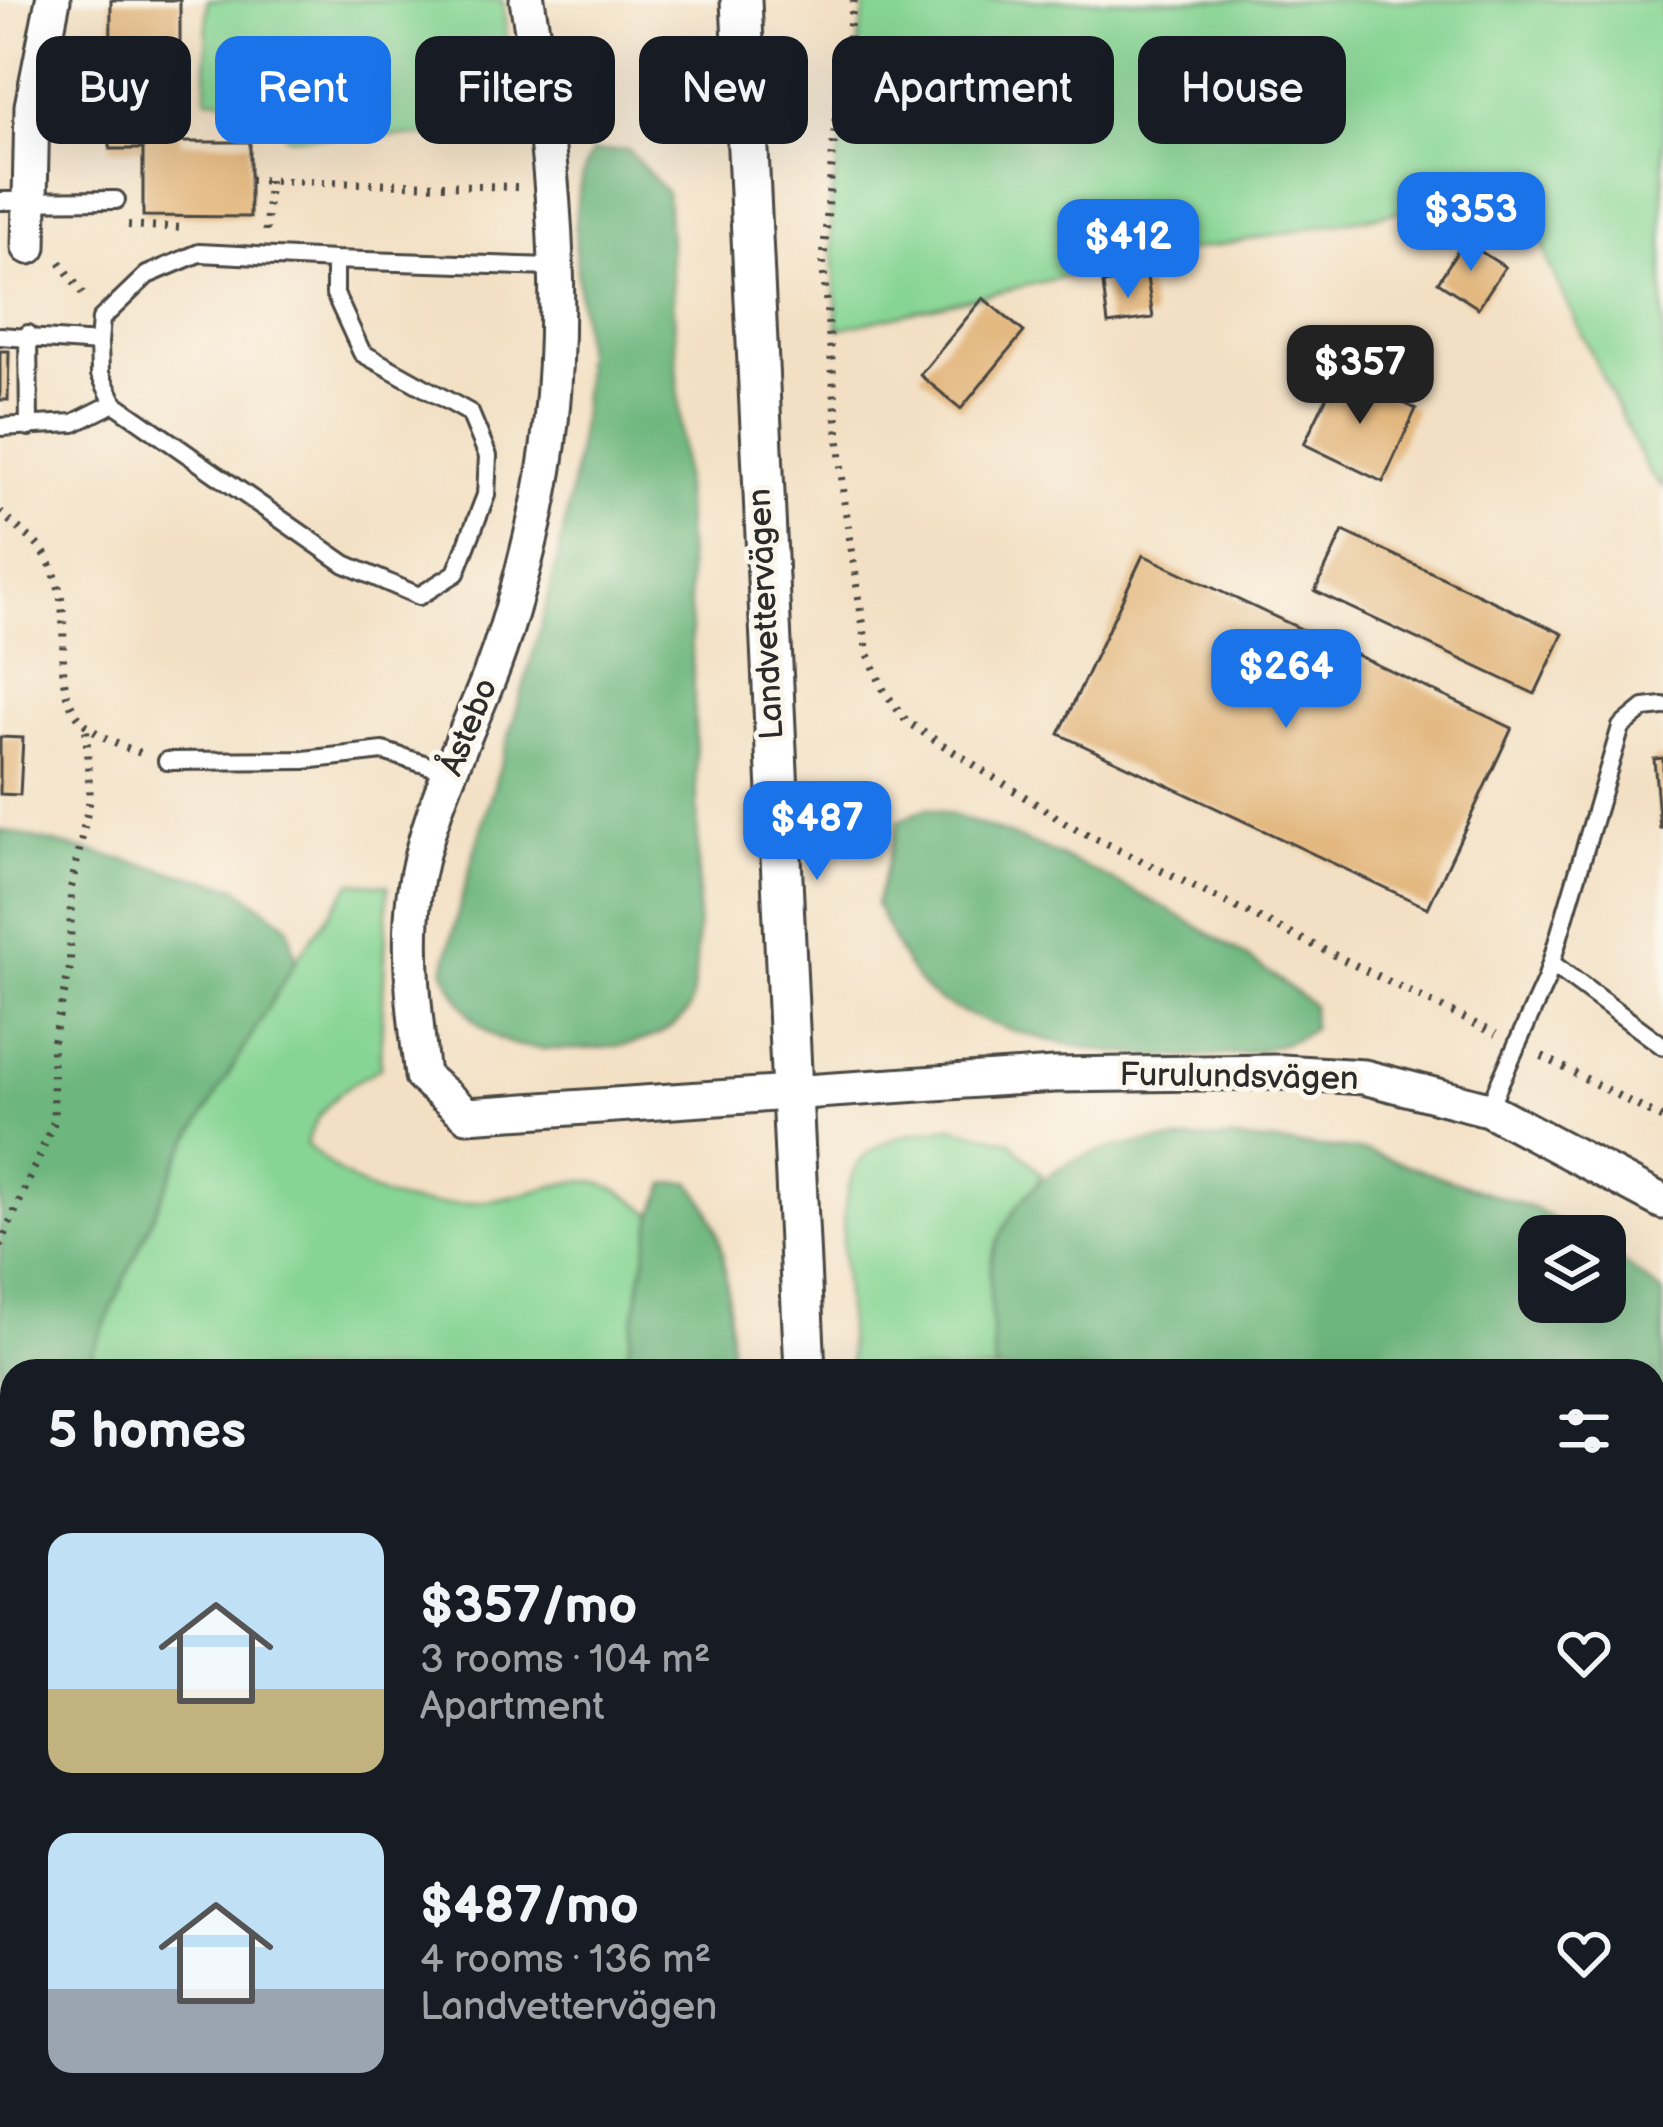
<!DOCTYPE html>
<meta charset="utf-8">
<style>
:root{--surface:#171b24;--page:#20242c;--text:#f1f3f6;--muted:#9ea1a6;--accent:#1a73e8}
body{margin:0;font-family:"Balsamiq Sans",sans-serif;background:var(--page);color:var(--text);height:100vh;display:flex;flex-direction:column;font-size:45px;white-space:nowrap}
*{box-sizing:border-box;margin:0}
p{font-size:39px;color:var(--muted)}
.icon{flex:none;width:66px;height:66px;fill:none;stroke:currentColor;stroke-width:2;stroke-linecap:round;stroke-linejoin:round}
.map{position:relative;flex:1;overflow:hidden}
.drawer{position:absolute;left:0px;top:1359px;width:1665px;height:768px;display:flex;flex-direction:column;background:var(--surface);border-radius:36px 36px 0 0;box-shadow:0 12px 48px #0002}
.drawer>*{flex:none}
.guide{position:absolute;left:36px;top:36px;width:1593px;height:108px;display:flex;gap:24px}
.fabs{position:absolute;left:1518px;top:1215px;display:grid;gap:24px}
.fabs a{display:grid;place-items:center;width:108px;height:108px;border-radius:24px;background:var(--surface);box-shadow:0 12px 48px #0002;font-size:60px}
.price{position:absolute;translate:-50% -102px;padding:0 27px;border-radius:24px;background:var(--accent);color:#fff;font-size:39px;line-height:78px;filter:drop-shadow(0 3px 6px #0008)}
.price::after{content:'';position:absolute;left:50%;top:72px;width:36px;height:27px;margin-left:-18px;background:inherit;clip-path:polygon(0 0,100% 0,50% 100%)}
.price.selected{background:#222;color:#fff}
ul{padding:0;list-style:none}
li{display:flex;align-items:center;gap:36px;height:300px;padding:0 48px}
li span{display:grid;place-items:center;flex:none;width:336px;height:240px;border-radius:24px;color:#555}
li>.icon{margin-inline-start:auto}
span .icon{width:144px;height:144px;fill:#fffc;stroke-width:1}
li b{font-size:51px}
h2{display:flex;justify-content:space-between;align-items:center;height:144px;padding:0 48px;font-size:51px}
.tag{padding:0 42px;border-radius:24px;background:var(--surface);box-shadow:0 12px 48px #0002;font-size:42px;line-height:108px}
.tag.selected{background:var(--accent);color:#fff}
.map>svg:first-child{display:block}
.green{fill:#87d594;stroke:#598060;stroke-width:3}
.forest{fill:#6db67e;stroke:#4c7054;stroke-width:3}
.building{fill:#e3b880}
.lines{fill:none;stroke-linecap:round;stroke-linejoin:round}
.service-casing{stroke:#494642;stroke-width:22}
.minor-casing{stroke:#494642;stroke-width:39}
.tertiary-casing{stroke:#494642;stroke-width:45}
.path{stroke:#494642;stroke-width:8;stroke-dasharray:3 9;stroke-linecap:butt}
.service{stroke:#fff;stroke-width:16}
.minor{stroke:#fff;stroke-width:33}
.tertiary{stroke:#fff;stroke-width:39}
.labels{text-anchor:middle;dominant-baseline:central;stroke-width:10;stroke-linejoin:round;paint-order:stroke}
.street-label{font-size:33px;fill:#2b2b2b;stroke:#fbf7ec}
</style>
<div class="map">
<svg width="1663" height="2127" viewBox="0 0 1663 2127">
<rect width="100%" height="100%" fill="#fbf7ec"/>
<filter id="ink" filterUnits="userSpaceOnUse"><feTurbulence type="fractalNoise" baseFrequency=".00833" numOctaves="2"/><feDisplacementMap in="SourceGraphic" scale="24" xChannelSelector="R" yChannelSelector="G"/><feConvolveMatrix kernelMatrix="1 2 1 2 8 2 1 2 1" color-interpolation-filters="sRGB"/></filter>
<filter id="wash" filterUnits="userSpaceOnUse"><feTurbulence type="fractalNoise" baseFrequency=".004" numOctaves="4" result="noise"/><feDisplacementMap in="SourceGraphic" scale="48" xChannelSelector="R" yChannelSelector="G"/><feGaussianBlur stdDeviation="2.7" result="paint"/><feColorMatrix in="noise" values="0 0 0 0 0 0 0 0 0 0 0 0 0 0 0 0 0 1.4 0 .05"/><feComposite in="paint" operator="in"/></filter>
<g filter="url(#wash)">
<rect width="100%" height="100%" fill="#f3e0c4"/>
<path class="green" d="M 207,0 L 503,0 L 516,135 L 287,137 L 263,103 L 206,98 Z
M 866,0 L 1663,0 L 1663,487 L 1648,472 L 1549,265 L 1525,189 L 1137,260 L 838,329 L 830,209 Z
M 352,882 L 388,885 L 380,1068 C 344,1087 319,1104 306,1144 C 367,1203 415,1213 500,1199 C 572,1187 587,1159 653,1215 L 624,1371 L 84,1371 L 179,1157 L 296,960 Z
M 951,1127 L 1010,1141 L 1042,1175 L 993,1254 L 995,1371 L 851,1371 C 849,1322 828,1194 863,1158 C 885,1135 921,1132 951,1127 Z
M 885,2115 L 1040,2115 L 1041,2127 L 887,2127 Z"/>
<path class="forest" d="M 628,150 L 667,193 C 672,295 719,970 687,1012 C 659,1049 594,1050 552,1049 C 490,1049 470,1023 444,971 C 487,774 575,580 584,376 C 587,305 558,217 592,152 Z
M 927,808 C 1052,842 1212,924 1312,1005 L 1313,1029 C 1228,1084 1030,1049 944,1003 C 910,985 892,937 876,904 L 899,821 Z
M 0,830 L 236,887 L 288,926 L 296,960 L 179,1158 L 84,1371 L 12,1371 L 12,2115 L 761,2115 L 762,2127 L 0,2127 Z
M 1232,1139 L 1365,1151 L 1535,1209 L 1583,1236 L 1539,1236 L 1539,1302 L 1605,1302 L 1605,1249 L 1663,1293 L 1663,1495 L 1653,1500 L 1653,1371 L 995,1371 C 994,1343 985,1275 994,1251 C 1036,1140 1130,1141 1232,1139 Z
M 690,1182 C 731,1226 729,1312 731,1371 L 624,1371 L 653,1215 L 666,1184 Z
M 1040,2115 L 1391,2115 L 1391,2127 L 1041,2127 Z"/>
<g id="blocks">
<path class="building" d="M 111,0 L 180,0 L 180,142 L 250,142 L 250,217 L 143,216 L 143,149 L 110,149 Z
M 1464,241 L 1505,267 L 1478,308 L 1438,282 Z
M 1147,277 L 1153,318 L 1108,324 L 1103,284 Z
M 983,298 L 1024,332 L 961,409 L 920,375 Z
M 0,351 L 9,351 L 8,400 L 0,400 Z
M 1338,373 L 1416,409 L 1383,482 L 1304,444 Z
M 1343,531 L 1563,634 L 1535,694 L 1315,591 Z
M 1143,555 L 1512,728 L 1428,908 L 1059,734 Z
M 0,737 L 23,738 L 20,795 L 0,794 Z
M 1663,758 L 1663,828 L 1660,828 L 1654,759 Z
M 1663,1596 L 1663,1652 L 1653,1654 L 1653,1598 Z"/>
</g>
</g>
<g filter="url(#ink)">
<use href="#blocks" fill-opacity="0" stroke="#494642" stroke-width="3"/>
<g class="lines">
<g class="service-casing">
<path id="service" d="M 0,201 L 116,200
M 28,334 L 29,427
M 0,336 L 99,343 L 100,374 L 114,403 L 345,564 L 419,596 L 456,573 L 486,495 L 488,456 L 470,413 L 362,353 L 335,294 L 335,260 L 553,267
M 99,343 L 101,319 L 147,275 L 199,253 L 335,260
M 0,427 L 74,423 L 114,403
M 167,761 L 304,760 L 383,751 L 449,772
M 1551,963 L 1663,1046
M 1488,1109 L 1546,980 L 1621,727 L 1644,708 L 1663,706
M 1653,1870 L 1663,1869"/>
</g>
<g class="minor-casing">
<path id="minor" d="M 527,0 C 556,167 573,357 534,524 C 522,576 508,631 488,680 C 460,749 424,820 414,895 C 407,955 415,1016 422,1076 L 467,1115 L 1054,1075 L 1282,1072 L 1364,1077 L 1488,1109 L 1663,1202
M 29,247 L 32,106 L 53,0"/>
</g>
<g class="tertiary-casing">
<path id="tertiary" d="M 741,0 L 805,1371
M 846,2115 L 848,2127"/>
</g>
<path class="path" d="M 854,0 L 837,104 L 823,264 L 844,499 L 867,651 L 884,691 L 907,722 L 1072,827 L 1496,1034
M 250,180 L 517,187
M 128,225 L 185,228
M 266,231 L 269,180
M 60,262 L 86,299
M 0,512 C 14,526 38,541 47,558 C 93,642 12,715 145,754
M 1542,1056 L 1663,1119
M 0,1246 L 54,1122 L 52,1045 L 70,968 L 71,888 L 90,799 L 86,727"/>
<use href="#service" class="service"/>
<use href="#minor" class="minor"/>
<use href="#tertiary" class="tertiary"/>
</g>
</g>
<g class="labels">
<g class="street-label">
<text transform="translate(766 614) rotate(-93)">Landvettervägen</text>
<text transform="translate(469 727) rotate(-68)">Åstebo</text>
<text transform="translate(1239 1077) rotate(1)">Furulundsvägen</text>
</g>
</g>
</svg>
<div class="fabs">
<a><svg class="icon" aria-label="layers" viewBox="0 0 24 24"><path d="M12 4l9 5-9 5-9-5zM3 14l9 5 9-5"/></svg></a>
</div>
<b class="price" style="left:1471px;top:274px">$353</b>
<b class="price" style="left:1128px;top:301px">$412</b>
<b class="price selected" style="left:1360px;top:427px">$357</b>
<b class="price" style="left:1286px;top:731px">$264</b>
<b class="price" style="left:817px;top:883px">$487</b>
<div class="guide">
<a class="tag">Buy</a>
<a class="tag selected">Rent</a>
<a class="tag">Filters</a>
<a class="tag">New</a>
<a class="tag">Apartment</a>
<a class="tag">House</a>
</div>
<section class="drawer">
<h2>5 homes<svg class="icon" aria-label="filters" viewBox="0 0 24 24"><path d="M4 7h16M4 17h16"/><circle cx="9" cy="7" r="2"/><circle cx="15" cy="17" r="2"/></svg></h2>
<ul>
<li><span style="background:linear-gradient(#bfe0f5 65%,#c2b280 0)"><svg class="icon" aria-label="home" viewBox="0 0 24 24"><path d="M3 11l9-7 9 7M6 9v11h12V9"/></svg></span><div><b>$357/mo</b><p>3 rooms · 104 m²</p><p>Apartment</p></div><svg class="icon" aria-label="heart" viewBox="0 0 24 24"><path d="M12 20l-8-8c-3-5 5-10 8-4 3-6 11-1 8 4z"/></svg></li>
<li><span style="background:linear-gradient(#bfe0f5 65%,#9aa5b1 0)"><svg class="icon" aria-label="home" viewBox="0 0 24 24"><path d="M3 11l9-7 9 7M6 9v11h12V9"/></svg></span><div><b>$487/mo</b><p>4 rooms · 136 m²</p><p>Landvettervägen</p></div><svg class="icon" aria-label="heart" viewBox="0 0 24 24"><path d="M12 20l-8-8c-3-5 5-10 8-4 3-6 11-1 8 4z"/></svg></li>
</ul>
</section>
</div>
